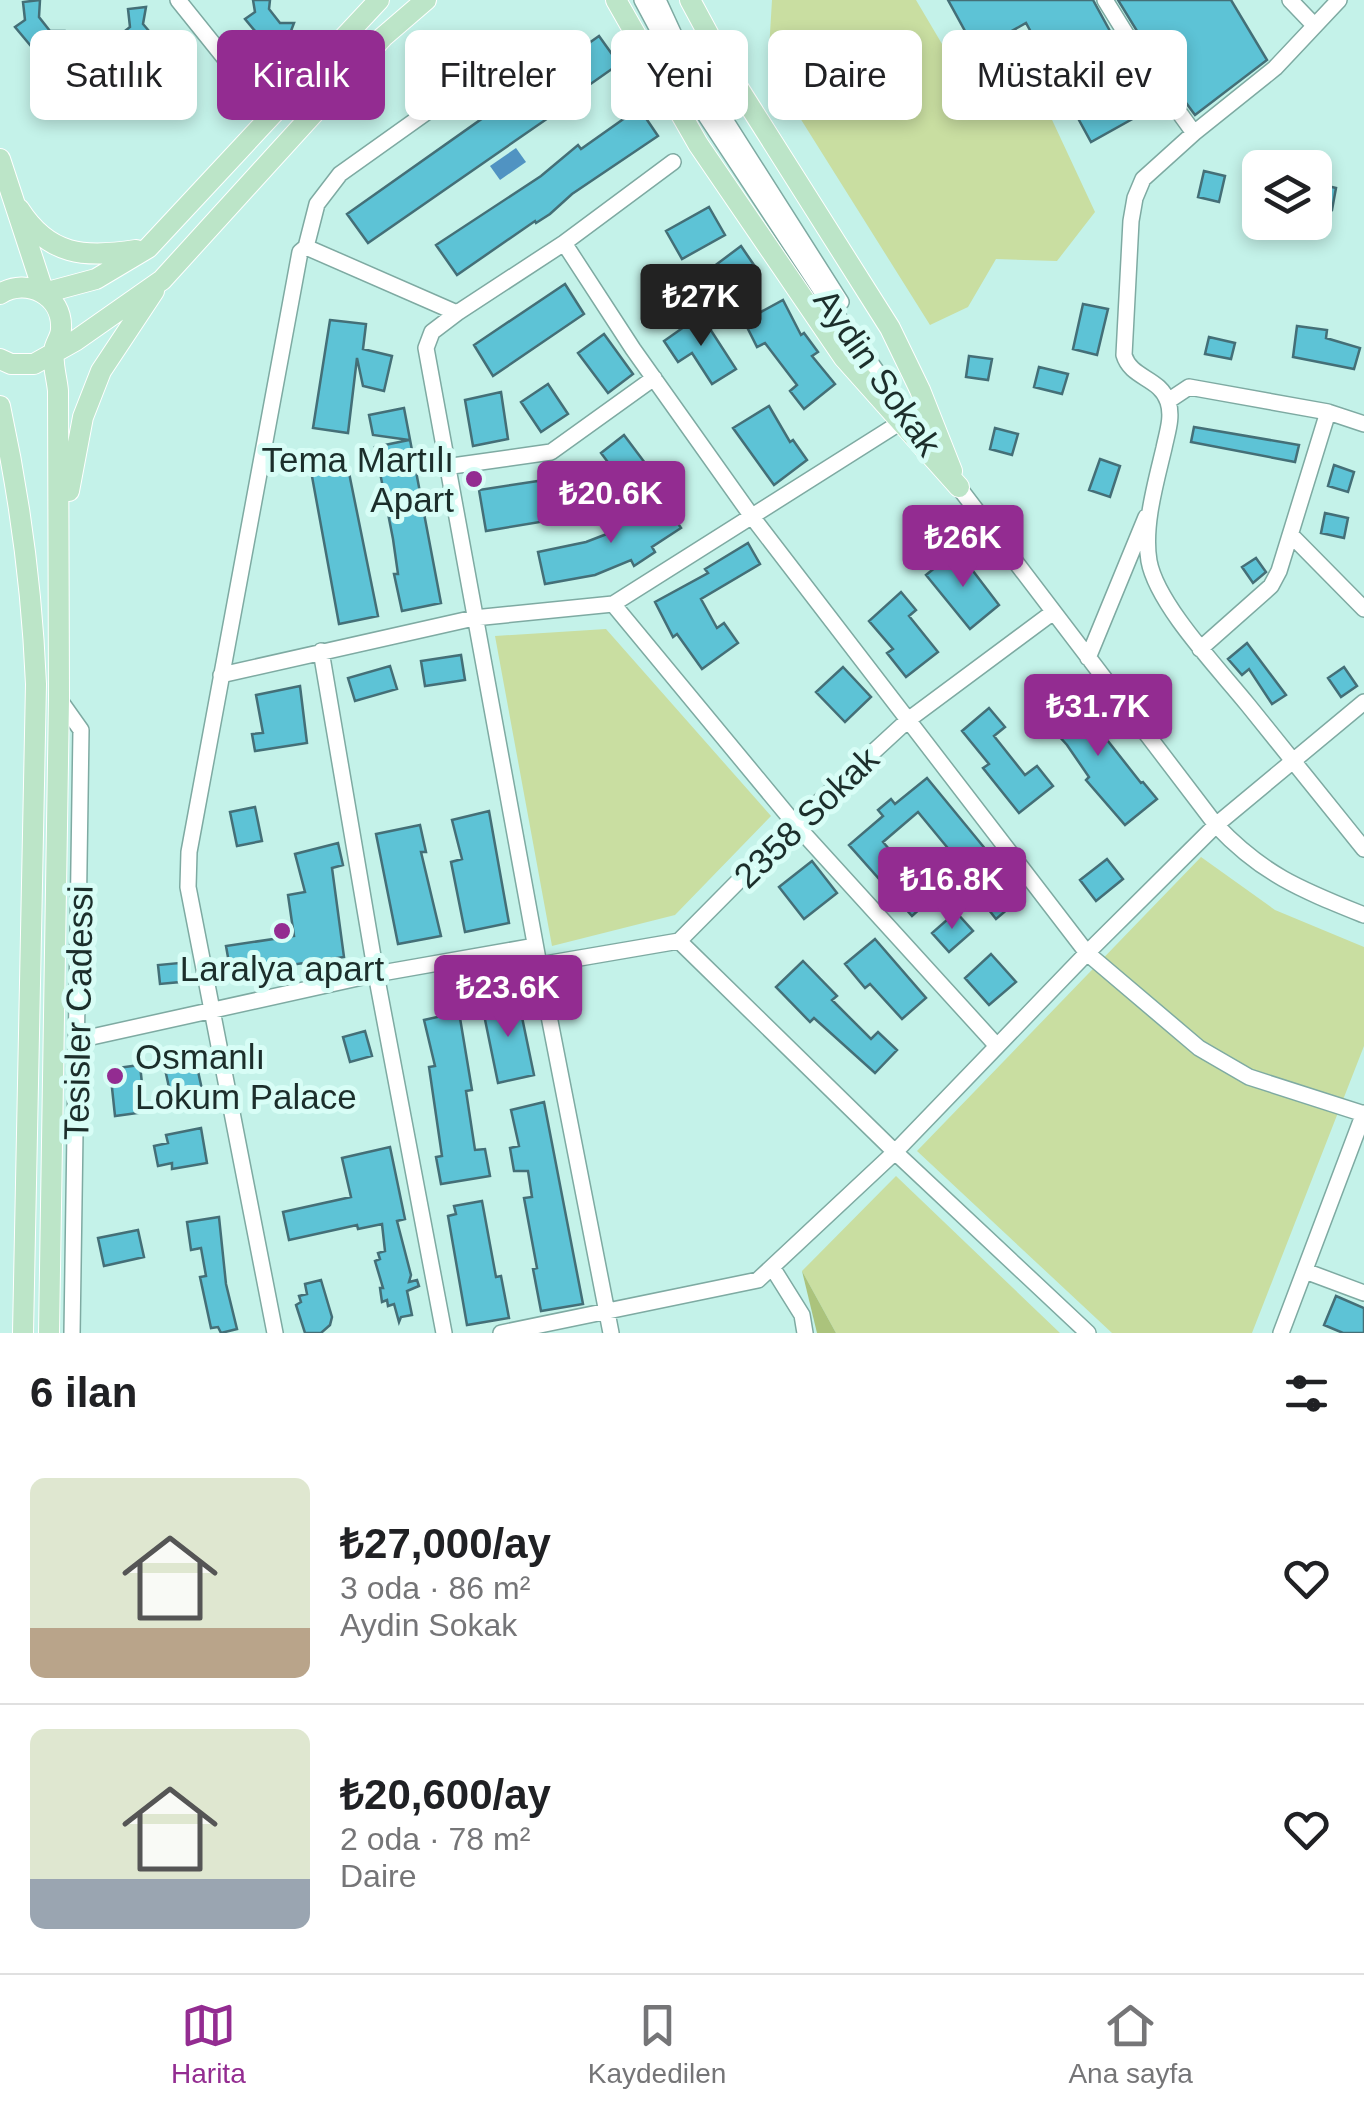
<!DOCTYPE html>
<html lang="tr">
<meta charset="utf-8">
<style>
:root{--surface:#fff;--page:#f2f2f2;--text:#202124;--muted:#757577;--line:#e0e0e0;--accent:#932c91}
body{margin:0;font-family:Arial,sans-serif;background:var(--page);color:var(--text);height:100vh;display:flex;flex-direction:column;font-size:38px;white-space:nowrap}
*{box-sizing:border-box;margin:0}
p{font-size:32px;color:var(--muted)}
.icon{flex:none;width:55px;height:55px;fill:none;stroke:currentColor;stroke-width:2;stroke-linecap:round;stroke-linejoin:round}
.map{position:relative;height:1333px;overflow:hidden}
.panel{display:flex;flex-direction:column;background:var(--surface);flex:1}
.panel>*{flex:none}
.top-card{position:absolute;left:30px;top:30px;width:1305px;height:90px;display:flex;gap:20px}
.buttons{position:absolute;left:1242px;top:150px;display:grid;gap:20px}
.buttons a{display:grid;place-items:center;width:90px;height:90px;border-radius:15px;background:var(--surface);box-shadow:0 5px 15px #0003;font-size:50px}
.price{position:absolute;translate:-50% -85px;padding:0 22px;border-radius:10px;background:var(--accent);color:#fff;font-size:32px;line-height:65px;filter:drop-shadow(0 2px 5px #0008)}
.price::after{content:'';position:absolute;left:50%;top:60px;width:30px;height:22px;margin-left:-15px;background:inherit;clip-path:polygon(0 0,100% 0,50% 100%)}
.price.active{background:#222;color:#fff}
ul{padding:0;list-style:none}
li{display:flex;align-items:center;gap:30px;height:250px;padding:0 30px}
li+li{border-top:2px solid var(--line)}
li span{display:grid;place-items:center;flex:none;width:280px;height:200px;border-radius:15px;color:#555}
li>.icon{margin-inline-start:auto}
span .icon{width:120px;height:120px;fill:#fffc;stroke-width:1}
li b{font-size:42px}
h2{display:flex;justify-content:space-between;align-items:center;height:120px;padding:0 30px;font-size:42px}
.pill{padding:0 35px;border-radius:15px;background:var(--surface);box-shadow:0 5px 15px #0003;font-size:35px;line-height:90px}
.pill.active{background:var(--accent);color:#fff}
.tab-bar{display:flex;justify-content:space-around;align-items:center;height:140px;border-top:2px solid var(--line);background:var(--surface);font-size:28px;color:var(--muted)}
.tab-bar a{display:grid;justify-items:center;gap:5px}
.tab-bar .active{color:var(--accent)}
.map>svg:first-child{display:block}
.green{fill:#c9dea1}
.forest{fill:#abc37c}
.water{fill:#5093c2}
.building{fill:#5dc3d6;stroke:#446f77;stroke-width:2.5;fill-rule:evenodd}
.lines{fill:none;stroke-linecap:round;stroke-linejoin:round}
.minor-casing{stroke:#7eaaa2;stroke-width:18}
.major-casing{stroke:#fff;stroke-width:22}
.minor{stroke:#fff;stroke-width:15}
.major{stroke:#bce5c8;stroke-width:20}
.poi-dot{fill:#932c91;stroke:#d8fdf6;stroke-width:4}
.labels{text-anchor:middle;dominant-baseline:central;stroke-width:10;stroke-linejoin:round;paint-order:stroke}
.street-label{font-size:35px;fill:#1c2e2b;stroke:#d8fdf6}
.poi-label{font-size:35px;fill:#1c2e2b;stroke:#d8fdf6;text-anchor:end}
</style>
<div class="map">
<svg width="1364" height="1333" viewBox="0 0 1364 1333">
<rect width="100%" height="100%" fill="#c4f2e9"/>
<path class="green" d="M 772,0 L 916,0 L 971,93 L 1026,64 L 1095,212 L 1057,261 L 996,259 L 968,307 L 930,325 L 768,67 Z
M 606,629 L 771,816 L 675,915 L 552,946 L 495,636 Z
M 1201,857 L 1275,910 L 1364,947 L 1364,1046 L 1252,1333 L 1112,1333 L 917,1151 Z
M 896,1176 L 1060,1333 L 836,1333 L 802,1271 Z"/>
<path class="forest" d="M 802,1271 L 836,1333 L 817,1333 Z"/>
<path class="water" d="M 516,148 L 526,162 L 500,180 L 490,166 Z"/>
<path class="building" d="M 40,0 L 39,17 L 50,31 L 64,31 L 60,43 L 66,51 L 44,42 L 35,51 L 15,27 L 25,20 L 23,2 Z
M 253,0 L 270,0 L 269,9 L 280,23 L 294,23 L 288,39 L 274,34 L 265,43 L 245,19 L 255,12 Z
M 948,0 L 1093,0 L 1152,108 L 1091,142 L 1026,23 L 976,51 Z
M 1118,0 L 1231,0 L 1267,60 L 1195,115 L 1156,62 Z
M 146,7 L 143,24 L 155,38 L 169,39 L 162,54 L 149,49 L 140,58 L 120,35 L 130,27 L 128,9 Z
M 599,36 L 619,64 L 562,104 L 565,109 L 552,118 L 551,116 L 368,243 L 347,214 Z
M 639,108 L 658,136 L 572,194 L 550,214 L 536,223 L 535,221 L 457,275 L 436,245 L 541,176 L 578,145 L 581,149 Z
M 1204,171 L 1225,176 L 1219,202 L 1198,197 Z
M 1315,183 L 1336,188 L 1332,210 L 1315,206 Z
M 709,207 L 725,235 L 682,259 L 666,231 Z
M 741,246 L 756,268 L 724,291 L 709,270 Z
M 565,284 L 584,314 L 493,376 L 474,345 Z
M 783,300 L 801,335 L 804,333 L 818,352 L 812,356 L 835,384 L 804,409 L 790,391 L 797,385 L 765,343 L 757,347 L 744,321 Z
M 1083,304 L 1108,309 L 1097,355 L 1073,349 Z
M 701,315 L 736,369 L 712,384 L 692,353 L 678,362 L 664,341 Z
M 330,320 L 366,324 L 363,349 L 392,356 L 384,391 L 363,386 L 357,358 L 348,433 L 313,428 Z
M 1297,326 L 1327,330 L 1326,338 L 1360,348 L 1354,369 L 1293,357 Z
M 604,334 L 633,374 L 608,393 L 578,353 Z
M 1209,337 L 1235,343 L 1231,359 L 1205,354 Z
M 969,356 L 992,359 L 988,380 L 966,377 Z
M 1039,367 L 1068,374 L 1062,394 L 1034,387 Z
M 548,384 L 568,414 L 541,432 L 521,402 Z
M 501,392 L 508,439 L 473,446 L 465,400 Z
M 769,406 L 790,442 L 793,440 L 807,460 L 774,485 L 733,428 Z
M 404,408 L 441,603 L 402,611 L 394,574 L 398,574 L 393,539 L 375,447 L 409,440 L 373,435 L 369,415 Z
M 1194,427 L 1299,445 L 1295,462 L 1191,442 Z
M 995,428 L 1018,434 L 1012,455 L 990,449 Z
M 624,435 L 645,463 L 622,481 L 601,453 Z
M 345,453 L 378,616 L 339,624 L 309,460 Z
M 1100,459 L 1120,466 L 1110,497 L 1089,490 Z
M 1334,465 L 1354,472 L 1348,492 L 1328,486 Z
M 558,478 L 564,518 L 486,531 L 479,490 Z
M 661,498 L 681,528 L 652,547 L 655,552 L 634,566 L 631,560 L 595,575 L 545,584 L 538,552 L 586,542 L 612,532 L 609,527 L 630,513 L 633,517 Z
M 1325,513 L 1348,518 L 1344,538 L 1321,533 Z
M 748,543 L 760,564 L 701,599 L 717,628 L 724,623 L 738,643 L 702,669 L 677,634 L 673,637 L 655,602 L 708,573 L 705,569 Z
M 957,550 L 999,605 L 970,629 L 926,575 Z
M 1256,558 L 1266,572 L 1253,583 L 1242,567 Z
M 901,592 L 916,610 L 909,616 L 938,652 L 906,677 L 887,653 L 893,649 L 869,621 Z
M 1247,643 L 1286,695 L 1272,704 L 1249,669 L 1242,675 L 1228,659 Z
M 461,655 L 465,680 L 425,686 L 421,661 Z
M 390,666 L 397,689 L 355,701 L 348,678 Z
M 843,667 L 871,697 L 845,722 L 816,692 Z
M 1344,667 L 1357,686 L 1341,697 L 1328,678 Z
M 300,686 L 307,743 L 255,751 L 252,734 L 263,733 L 256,695 Z
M 1067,689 L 1141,783 L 1143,782 L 1157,799 L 1125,825 L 1086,780 L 1089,777 L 1067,745 L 1039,714 Z
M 989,708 L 1005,727 L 994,736 L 1025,775 L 1037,766 L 1053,786 L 1019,813 L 983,768 L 989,764 L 962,731 Z
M 927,778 L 987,851 L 955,877 L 964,888 L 949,900 L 941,890 L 912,916 L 849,845 L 883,816 L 878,810 L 891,799 L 895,804 ZM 918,812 L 956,858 L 922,887 L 883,842 Z
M 255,807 L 262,841 L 237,846 L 230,812 Z
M 489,811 L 509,923 L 465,932 L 451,862 L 462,859 L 452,820 Z
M 420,825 L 426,852 L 421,852 L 441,936 L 398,944 L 376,834 Z
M 338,843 L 343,865 L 332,868 L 344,957 L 231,974 L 226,946 L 294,936 L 288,895 L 305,892 L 295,854 Z
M 1107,859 L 1123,879 L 1096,901 L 1080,880 Z
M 812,861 L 837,893 L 804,919 L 779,887 Z
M 1007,879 L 1022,897 L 996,919 L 981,900 Z
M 956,912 L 973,931 L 949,952 L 932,933 Z
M 875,939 L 926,998 L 902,1019 L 870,984 L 865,988 L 845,964 Z
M 991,954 L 1016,982 L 989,1005 L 965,978 Z
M 803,961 L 837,996 L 832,1000 L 871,1039 L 878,1032 L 897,1050 L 875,1073 L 814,1018 L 810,1022 L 776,987 Z
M 179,963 L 180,982 L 160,984 L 158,965 Z
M 518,998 L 534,1075 L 498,1083 L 482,1005 Z
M 459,1012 L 472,1090 L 466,1091 L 475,1150 L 485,1149 L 490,1176 L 441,1184 L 436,1157 L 442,1156 L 429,1067 L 435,1066 L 424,1020 Z
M 365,1031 L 372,1056 L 350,1062 L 343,1037 Z
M 194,1053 L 203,1094 L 172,1101 L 163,1060 Z
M 140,1065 L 145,1112 L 115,1116 L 110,1069 Z
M 544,1102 L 583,1304 L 541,1311 L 533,1269 L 537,1268 L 524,1198 L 532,1197 L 528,1171 L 514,1171 L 510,1148 L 519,1146 L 511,1110 Z
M 201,1128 L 207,1163 L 172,1169 L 172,1163 L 158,1166 L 154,1146 L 168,1143 L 166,1135 Z
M 390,1147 L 405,1219 L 397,1221 L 411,1275 L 409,1282 L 417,1280 L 419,1286 L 407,1291 L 412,1315 L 401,1317 L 399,1322 L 394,1304 L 388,1306 L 387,1300 L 382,1302 L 380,1288 L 383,1288 L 375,1261 L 380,1259 L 378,1253 L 385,1251 L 382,1224 L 358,1229 L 357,1225 L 289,1240 L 283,1212 L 351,1197 L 342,1158 Z
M 482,1201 L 496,1277 L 501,1276 L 509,1318 L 467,1325 L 448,1216 L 456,1214 L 454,1206 Z
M 219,1217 L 226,1284 L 237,1329 L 221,1333 L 218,1327 L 211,1328 L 200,1277 L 206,1276 L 201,1248 L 191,1250 L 187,1222 Z
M 138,1230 L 144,1257 L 104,1266 L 98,1238 Z
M 321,1280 L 332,1317 L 330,1325 L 321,1333 L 305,1333 L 296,1305 L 301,1302 L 299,1296 L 307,1294 L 305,1284 Z
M 1336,1296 L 1364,1308 L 1364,1333 L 1343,1333 L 1324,1325 Z"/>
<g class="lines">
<g class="minor-casing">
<path id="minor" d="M 178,0 L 235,71
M 642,0 L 696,101 L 845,327 L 915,425
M 658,0 L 682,52 L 841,302
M 1105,0 L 1147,68 L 1194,133
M 1290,0 L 1313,24
M 1339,0 L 1275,68 L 1194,133 L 1143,179 L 1135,198 L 1131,221 L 1124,355 C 1131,379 1160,377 1168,402 C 1173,417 1167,433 1164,448 C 1156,482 1143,526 1149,561 C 1157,605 1220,670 1248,705 C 1287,753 1325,801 1364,849
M 564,243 L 633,349 L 753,518 L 1087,953 L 1199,1048 L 1249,1077 L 1364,1114
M 306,247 L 317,204 L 340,174 L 500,60
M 1168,401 L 1189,387 L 1328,412 L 1364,424
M 445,467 L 551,452 L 654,378
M 954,481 L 1216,825 C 1263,875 1302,890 1364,915
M 1291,535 L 1364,609
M 613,604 L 795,824 L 997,1046
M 1200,649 L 1271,586 L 1279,571 L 1328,412
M 321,651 L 376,974 L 444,1333
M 1088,658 L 1146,517
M 221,675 L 474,618 L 613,604 L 901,422
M 59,699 L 81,730 L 72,1333
M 679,941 L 895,1152 L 1088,1333
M 539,965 L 679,941 L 795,824 L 908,720 L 1052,613
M 78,1040 L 376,974 L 535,946
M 772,1267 L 802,1315 L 805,1333
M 1305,1271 L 1364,1293
M 275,1333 L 188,887 L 189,852 L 300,252 L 306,247 L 457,313
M 501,1333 L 758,1280 L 895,1152 L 1087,953 L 1216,825 L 1364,702
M 611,1333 L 539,965 L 426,348 L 432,332 L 457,313 L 564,243 L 673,162
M 1281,1333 L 1364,1113"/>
</g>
<g class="major-casing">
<path id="major" d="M 616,0 L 698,144 L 844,358 L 959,487
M 690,0 L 732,78 L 890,328 L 920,390 L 952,471
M 0,159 L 44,293
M 19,209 C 49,256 84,258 136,250
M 44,293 L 96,279 L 148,248 L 379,0
M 0,294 C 27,277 63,295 61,329 C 61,337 55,343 54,351 C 52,363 57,379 58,391 L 59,699 L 49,1333
M 0,359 L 11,364 L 34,364 L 75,341 L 162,280 L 383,37 L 426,0
M 0,406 C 20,498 32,590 36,684 L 23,1333
M 69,491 L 83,417 L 101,371 L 154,291"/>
</g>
<use href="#minor" class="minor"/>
<use href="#major" class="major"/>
</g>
<g class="poi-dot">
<circle cx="474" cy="479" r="10"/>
<circle cx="282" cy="931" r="10"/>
<circle cx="115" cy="1076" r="10"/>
</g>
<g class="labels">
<g class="street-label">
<text transform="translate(878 372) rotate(55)">Aydin Sokak</text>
<text transform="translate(806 817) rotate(-44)">2358 Sokak</text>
<text transform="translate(78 1013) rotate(-89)">Tesisler Cadessi</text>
</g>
<g class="poi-label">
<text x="454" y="459">Tema Martılı<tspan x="454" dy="40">Apart</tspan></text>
<text x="282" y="968" text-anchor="middle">Laralya apart</text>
<text x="135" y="1056" text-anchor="start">Osmanlı<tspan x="135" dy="40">Lokum Palace</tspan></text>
</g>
</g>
</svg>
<div class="buttons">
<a><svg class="icon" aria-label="layers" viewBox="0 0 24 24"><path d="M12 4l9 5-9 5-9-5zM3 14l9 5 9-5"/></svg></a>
</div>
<b class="price active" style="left:701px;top:349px">₺27K</b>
<b class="price" style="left:611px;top:546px">₺20.6K</b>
<b class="price" style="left:963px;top:590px">₺26K</b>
<b class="price" style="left:1098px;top:759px">₺31.7K</b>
<b class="price" style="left:952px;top:932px">₺16.8K</b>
<b class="price" style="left:508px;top:1040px">₺23.6K</b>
<div class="top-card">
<a class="pill">Satılık</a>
<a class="pill active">Kiralık</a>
<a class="pill">Filtreler</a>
<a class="pill">Yeni</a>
<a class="pill">Daire</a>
<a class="pill">Müstakil ev</a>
</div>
</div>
<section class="panel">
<h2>6 ilan<svg class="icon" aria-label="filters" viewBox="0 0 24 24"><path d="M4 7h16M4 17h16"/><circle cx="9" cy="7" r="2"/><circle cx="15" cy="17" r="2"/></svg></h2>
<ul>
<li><span style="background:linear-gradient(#dfe7d0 75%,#b9a48a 0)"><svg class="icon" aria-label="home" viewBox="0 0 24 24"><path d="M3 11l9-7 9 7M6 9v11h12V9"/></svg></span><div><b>₺27,000/ay</b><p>3 oda · 86 m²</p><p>Aydin Sokak</p></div><svg class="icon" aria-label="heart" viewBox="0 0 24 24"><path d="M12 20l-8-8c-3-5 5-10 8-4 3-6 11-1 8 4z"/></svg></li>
<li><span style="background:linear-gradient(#dfe7d0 75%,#9aa5b1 0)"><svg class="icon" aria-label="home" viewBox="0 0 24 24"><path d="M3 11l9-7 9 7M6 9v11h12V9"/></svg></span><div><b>₺20,600/ay</b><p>2 oda · 78 m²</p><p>Daire</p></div><svg class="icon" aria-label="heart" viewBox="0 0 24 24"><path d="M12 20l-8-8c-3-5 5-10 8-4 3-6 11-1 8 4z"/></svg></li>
</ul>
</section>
<nav class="tab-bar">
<a class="active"><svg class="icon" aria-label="map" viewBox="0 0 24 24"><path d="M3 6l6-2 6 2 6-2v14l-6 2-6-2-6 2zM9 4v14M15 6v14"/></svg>Harita</a>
<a><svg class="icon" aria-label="saved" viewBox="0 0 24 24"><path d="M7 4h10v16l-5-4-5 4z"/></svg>Kaydedilen</a>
<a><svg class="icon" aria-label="home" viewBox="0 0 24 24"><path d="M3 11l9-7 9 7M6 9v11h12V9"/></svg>Ana sayfa</a>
</nav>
